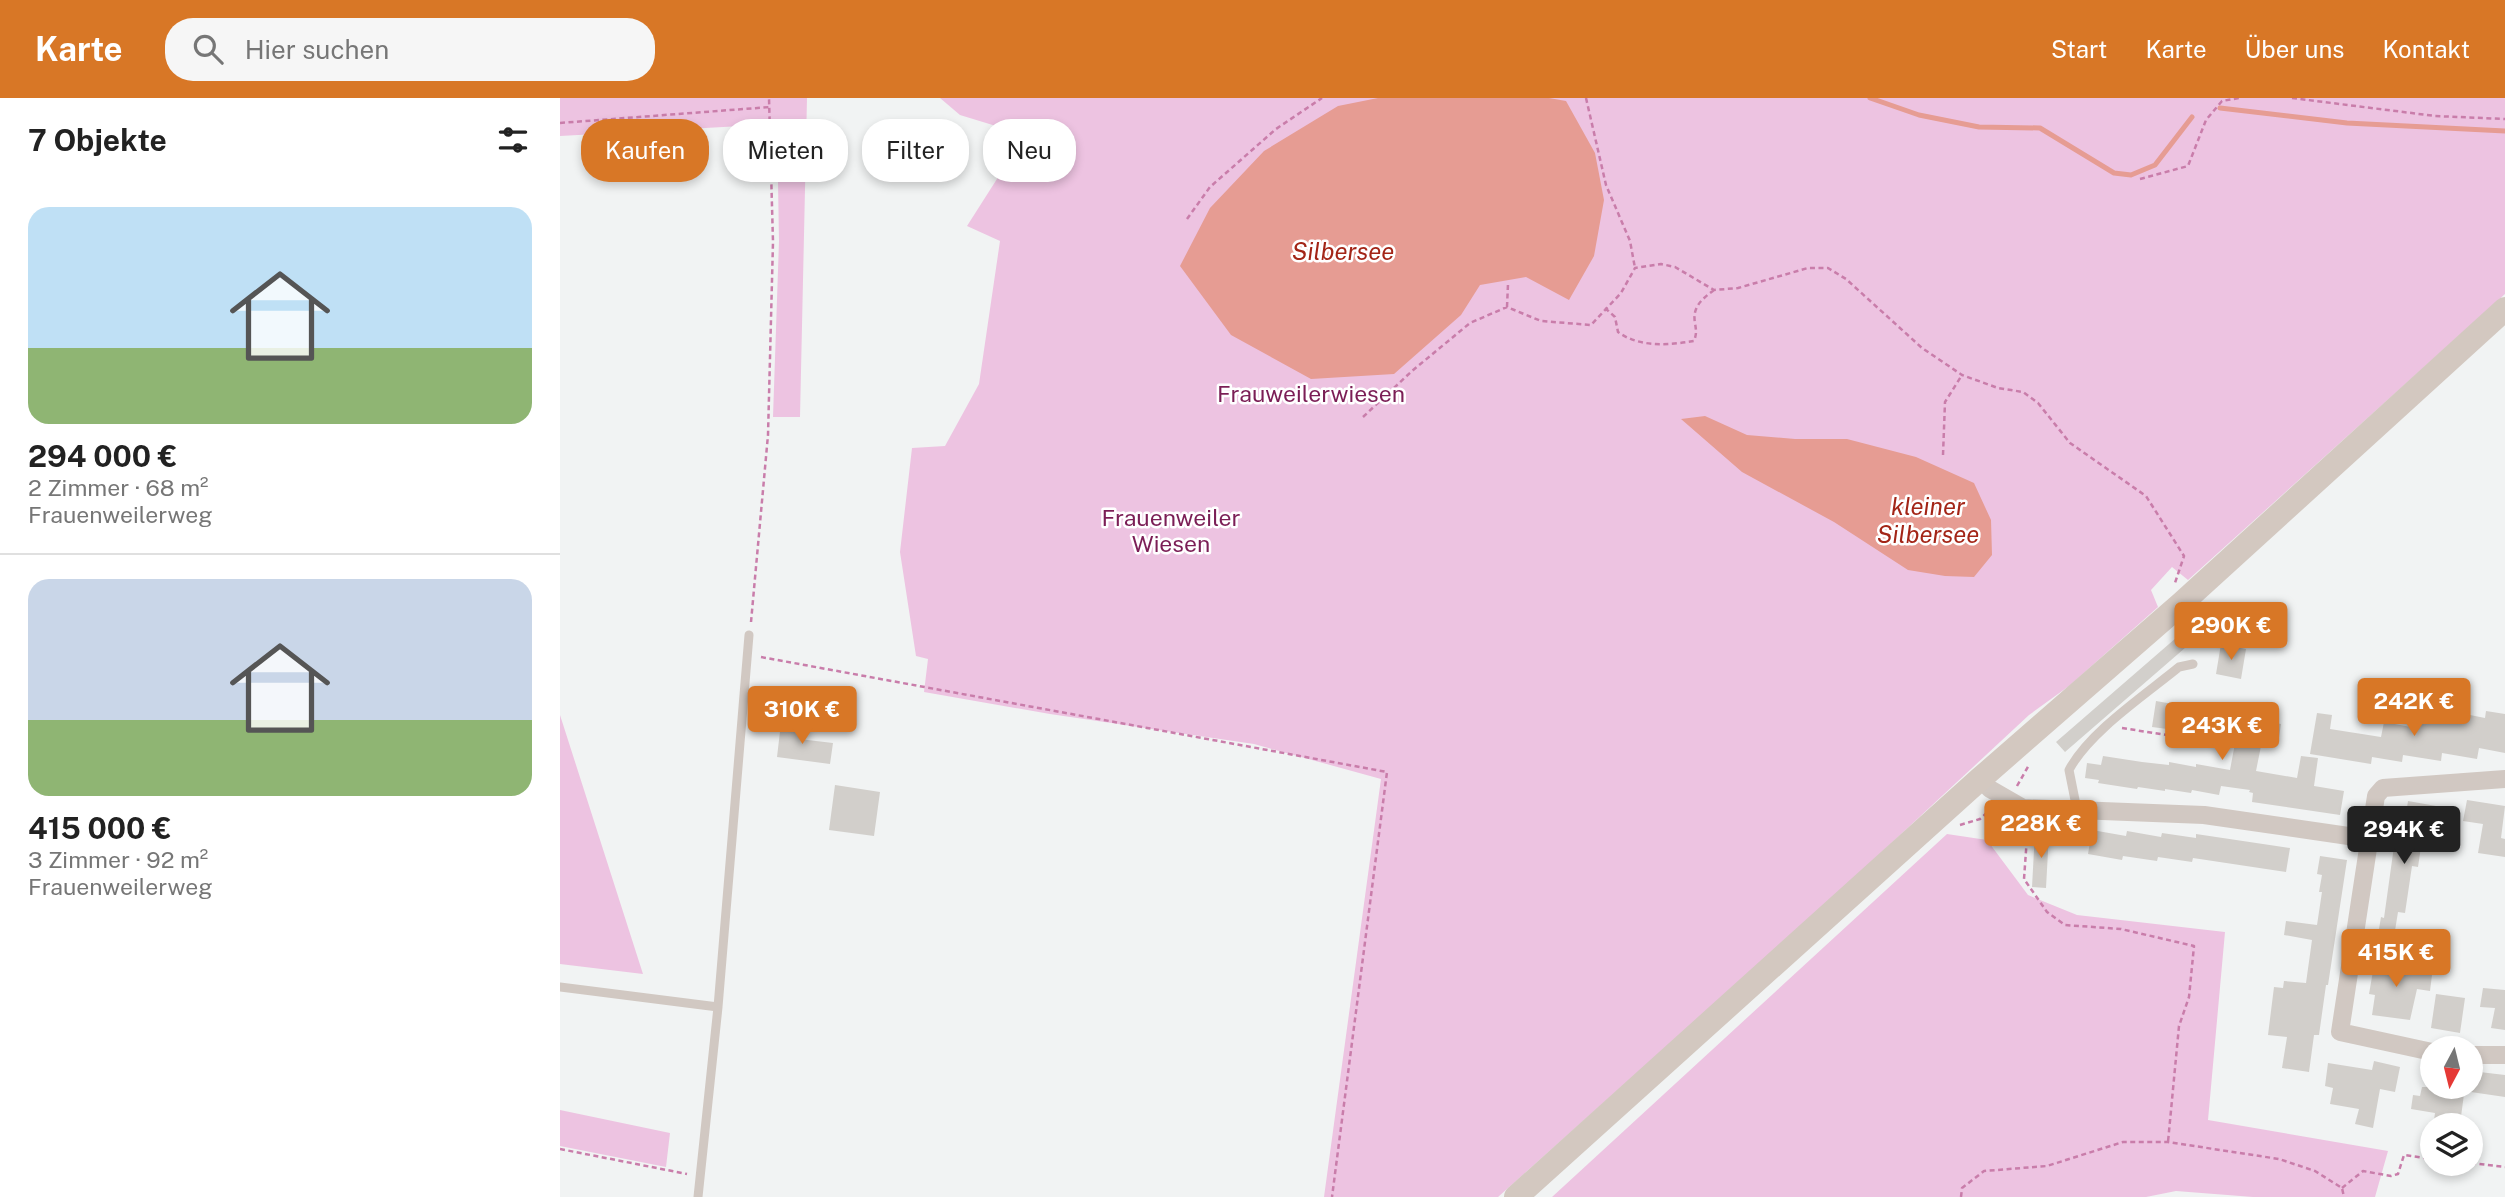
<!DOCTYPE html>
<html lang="de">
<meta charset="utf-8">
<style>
:root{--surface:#fff;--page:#f6f6f6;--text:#222;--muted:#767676;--line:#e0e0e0;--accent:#d87726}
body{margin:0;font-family:"Public Sans",sans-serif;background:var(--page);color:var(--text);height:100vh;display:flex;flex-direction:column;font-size:26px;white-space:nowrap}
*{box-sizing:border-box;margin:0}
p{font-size:23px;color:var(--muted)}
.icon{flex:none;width:38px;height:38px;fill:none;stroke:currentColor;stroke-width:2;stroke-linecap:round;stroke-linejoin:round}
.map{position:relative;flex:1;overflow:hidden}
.drawer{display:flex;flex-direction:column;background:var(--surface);width:560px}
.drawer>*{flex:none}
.guide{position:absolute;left:21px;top:21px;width:665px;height:63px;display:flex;gap:14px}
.needle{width:46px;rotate:187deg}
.tools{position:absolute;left:1860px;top:938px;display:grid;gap:14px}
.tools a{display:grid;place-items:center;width:63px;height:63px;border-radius:50%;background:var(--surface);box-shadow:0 4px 10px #0003;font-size:35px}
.price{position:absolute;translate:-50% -60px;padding:0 16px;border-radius:7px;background:var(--accent);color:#fff;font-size:23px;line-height:46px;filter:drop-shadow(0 2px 4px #0008)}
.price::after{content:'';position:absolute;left:50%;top:42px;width:21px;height:16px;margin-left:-10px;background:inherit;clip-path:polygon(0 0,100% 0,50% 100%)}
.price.on{background:#222;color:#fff}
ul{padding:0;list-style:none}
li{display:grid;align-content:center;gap:14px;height:371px;padding:0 28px}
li+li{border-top:2px solid var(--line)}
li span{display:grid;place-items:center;height:217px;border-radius:21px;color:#555}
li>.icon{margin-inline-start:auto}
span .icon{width:126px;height:126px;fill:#fffc;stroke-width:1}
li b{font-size:30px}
h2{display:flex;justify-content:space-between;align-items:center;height:84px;padding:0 28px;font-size:30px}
.chip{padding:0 24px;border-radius:28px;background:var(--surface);box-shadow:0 4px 10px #0003;font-size:24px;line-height:63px}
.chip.on{background:var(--accent);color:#fff}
header{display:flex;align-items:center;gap:42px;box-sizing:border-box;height:98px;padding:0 35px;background:var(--accent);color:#fff}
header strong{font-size:33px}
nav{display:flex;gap:38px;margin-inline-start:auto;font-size:24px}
.search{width:490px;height:63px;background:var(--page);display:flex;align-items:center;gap:18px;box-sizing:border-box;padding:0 24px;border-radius:28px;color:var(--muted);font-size:26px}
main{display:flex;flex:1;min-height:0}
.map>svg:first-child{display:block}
.green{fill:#edc3e1}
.water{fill:#e69c93}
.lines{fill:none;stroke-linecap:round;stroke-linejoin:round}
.stream{stroke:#e69c93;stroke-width:5}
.building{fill:#d2cfcb}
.path{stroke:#c97daa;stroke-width:2.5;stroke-dasharray:5 3.5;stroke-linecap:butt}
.lane{stroke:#d1c8c2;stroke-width:9}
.street{stroke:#d1c8c2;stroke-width:18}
.secondary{stroke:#d3c8c0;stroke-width:24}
.labels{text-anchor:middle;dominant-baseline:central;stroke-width:5;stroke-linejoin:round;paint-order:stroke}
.park-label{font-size:23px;fill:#7b1e56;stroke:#fff}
.water-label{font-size:24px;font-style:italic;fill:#a32517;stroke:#fff}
</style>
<header>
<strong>Karte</strong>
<div class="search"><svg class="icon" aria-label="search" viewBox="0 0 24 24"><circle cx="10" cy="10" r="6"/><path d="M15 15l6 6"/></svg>Hier suchen</div>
<nav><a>Start</a><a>Karte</a><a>Über uns</a><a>Kontakt</a></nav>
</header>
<main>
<section class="drawer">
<h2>7 Objekte<svg class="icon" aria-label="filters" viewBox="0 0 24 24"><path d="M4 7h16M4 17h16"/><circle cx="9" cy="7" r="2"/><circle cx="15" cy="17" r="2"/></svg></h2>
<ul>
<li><span style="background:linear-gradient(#bfe0f5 65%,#8fb573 0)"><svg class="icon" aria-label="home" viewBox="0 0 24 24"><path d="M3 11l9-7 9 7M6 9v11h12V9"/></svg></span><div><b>294 000 €</b><p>2 Zimmer · 68 m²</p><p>Frauenweilerweg</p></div></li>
<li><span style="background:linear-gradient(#c9d6e8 65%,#8fb573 0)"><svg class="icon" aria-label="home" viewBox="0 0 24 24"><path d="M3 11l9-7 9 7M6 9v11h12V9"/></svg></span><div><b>415 000 €</b><p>3 Zimmer · 92 m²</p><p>Frauenweilerweg</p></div></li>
</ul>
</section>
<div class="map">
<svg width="1945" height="1099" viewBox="0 0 1945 1099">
<rect width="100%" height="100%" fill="#f1f3f3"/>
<path class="green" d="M 0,0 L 247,0 L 240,319 L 213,319 L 219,143 L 217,26 L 0,38 Z
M 380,0 L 1945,0 L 1945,196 L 1628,482 L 1612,469 L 1591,492 L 1598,509 L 1509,588 L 1469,617 L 1267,805 L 938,1099 L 764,1099 L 821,681 L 694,646 L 490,616 L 364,594 L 368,561 L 356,558 L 340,454 L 352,350 L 385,348 L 419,286 L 440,143 L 407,128 L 465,37 L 400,17 Z
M 0,617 L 83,876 L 0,866 Z
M 1387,736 L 1427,742 L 1468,797 L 1517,817 L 1665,834 L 1648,1022 L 1828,1053 L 1815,1099 L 1693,1099 L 1616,1093 L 1586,1099 L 992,1099 Z
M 0,1012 L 110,1035 L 106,1069 L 0,1048 Z"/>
<path class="water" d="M 818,0 L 989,0 L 1006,3 L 1035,55 L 1044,102 L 1034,158 L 1009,202 L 966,179 L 920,187 L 901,217 L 834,276 L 751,281 L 671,237 L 620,168 L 650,110 L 704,53 L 778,8 Z
M 1145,318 L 1187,337 L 1235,341 L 1287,341 L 1356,359 L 1414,385 L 1431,422 L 1432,457 L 1414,479 L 1385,478 L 1348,472 L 1274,424 L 1182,374 L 1121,321 Z"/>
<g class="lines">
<path class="stream" d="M 1310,0 L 1359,17 L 1419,29 L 1480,30 L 1554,75 L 1571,77 L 1595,67 L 1632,19
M 1660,10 L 1787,25 L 1945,33"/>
</g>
<path class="building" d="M 1624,533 L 1633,543 L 1505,654 L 1496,644 Z
M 1661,546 L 1686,551 L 1681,581 L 1656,576 Z
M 1596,603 L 1624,608 L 1624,606 L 1651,610 L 1651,606 L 1676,611 L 1676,613 L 1708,618 L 1707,623 L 1721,626 L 1718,646 L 1702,643 L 1696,673 L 1737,680 L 1741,658 L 1758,660 L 1754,688 L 1784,693 L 1780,717 L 1692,704 L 1693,695 L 1689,694 L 1690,692 L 1661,688 L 1659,697 L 1632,692 L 1631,695 L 1605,691 L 1605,693 L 1578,689 L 1577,691 L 1538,685 L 1539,682 L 1525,680 L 1527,665 L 1541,667 L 1543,658 L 1582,664 L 1609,667 L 1609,664 L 1636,669 L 1636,666 L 1670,672 L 1676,640 L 1592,629 Z
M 1860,607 L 1925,620 L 1926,613 L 1945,616 L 1945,655 L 1919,650 L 1917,661 L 1882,655 L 1881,663 L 1843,657 L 1842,664 L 1812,659 L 1811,666 L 1750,656 L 1757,615 L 1772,617 L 1770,631 L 1821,639 L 1824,624 L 1856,630 Z
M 221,625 L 241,628 L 239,641 L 273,645 L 270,666 L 217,659 Z
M 275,687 L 320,694 L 314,738 L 269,732 Z
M 1907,702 L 1945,708 L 1941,740 L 1945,741 L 1945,759 L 1918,755 L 1923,726 L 1903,723 Z
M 1848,703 L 1876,708 L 1872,730 L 1864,728 L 1858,769 L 1852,768 L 1845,815 L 1838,814 L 1833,845 L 1817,843 L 1821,819 L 1824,820 L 1835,741 L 1842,742 Z
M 1532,732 L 1566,738 L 1567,733 L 1601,739 L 1602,735 L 1636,740 L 1636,736 L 1730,750 L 1726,774 L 1633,760 L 1632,764 L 1598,759 L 1597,763 L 1563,758 L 1562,762 L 1528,756 Z
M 1475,734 L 1489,735 L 1486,790 L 1472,789 Z
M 1760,758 L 1787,762 L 1768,887 L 1766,887 L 1759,937 L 1754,937 L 1749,974 L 1722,970 L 1727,939 L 1708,937 L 1714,889 L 1723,890 L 1724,883 L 1746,885 L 1752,842 L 1724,837 L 1726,823 L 1757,827 L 1762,794 L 1759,794 L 1762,777 L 1757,776 Z
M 1820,856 L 1835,858 L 1833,871 L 1872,877 L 1870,893 L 1857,891 L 1850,922 L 1812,917 L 1815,897 L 1809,896 L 1813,873 L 1817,874 Z
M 1923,890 L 1945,892 L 1945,932 L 1931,930 L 1935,910 L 1920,909 Z
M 1876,896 L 1905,900 L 1900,935 L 1871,930 Z
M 1814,963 L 1840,969 L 1835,994 L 1820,991 L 1813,1030 L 1795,1026 L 1799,1011 L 1770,1006 L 1773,990 L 1765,988 L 1768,965 L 1812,972 Z
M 1911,973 L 1945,977 L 1945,999 L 1911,994 Z
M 1862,989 L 1905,989 L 1900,1026 L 1874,1022 L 1875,1015 L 1851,1011 L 1853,997 L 1860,998 Z"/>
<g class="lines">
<path class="path" d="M 1026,0 L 1046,87 L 1070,143 L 1075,170
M 1732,0 L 1875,18 L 1945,21
M 0,25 L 210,9
M 1580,81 L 1628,68 L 1646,22 L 1662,3 L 1679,0
M 627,121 L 650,89 L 716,31 L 762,0
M 947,209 L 948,186
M 1045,210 L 1055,219 L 1058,234 C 1080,250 1109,247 1134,243 C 1137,235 1136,232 1135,225 C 1132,209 1142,201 1154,192
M 803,319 L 852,273 L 910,225 L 947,209 L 981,223 L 1031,227 L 1061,195 L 1075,170 L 1101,166 L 1115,169 L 1154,192 L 1178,190 L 1248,170 L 1268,170 L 1286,181 L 1362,250 L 1402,277 L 1438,290 L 1463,294 L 1478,305 L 1510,345 L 1586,398 L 1624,458 L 1615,485
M 1383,357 L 1385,304 L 1402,277
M 191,524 L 208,337 L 213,144 L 209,0
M 201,559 L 827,674 L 772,1099
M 1562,630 L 1651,644
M 1457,688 L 1469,667
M 1468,725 L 1464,781 L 1487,814 L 1505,827 L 1561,831 L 1634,848 L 1629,899 L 1619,928 L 1608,1044
M 1400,727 L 1420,721 L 1431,711
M 0,1051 L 127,1076
M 1911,1065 L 1945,1069
M 1782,1090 L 1803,1073 L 1831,1078 L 1838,1076 L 1844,1057 L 1872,1061
M 1401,1099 L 1402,1090 L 1424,1073 L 1487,1068 L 1563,1044 L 1608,1044 L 1719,1061 L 1755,1073 L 1782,1090 L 1784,1099"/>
<path class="lane" d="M 1517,712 L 1509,672 C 1529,634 1585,597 1619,569 L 1633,566
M 0,889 L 158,909
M 138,1099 L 158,909 L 189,537"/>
<path class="street" d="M 1420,681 L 1430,691 L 1463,710 L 1644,717 L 1809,741
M 1872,954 L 1780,934 L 1816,698 L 1823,690 L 1945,681
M 1911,957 L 1945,957"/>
<path class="secondary" d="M 956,1099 L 1420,681 L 1622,505 L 1945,211"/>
</g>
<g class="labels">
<g class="park-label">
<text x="751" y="295">Frauweilerwiesen</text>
<text x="611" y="419">Frauenweiler<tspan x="611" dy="26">Wiesen</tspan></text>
</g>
<g class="water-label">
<text x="783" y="153">Silbersee</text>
<text x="1368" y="408">kleiner<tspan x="1368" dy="28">Silbersee</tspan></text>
</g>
</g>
</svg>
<div class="tools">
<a><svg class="needle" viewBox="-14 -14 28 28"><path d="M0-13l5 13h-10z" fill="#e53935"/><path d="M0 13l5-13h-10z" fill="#767676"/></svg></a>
<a><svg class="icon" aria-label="layers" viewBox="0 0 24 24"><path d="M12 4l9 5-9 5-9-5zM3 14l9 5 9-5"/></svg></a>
</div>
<b class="price" style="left:1671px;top:564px">290K €</b>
<b class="price" style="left:1854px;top:640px">242K €</b>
<b class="price" style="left:242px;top:648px">310K €</b>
<b class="price" style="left:1662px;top:664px">243K €</b>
<b class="price" style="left:1481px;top:762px">228K €</b>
<b class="price on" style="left:1844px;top:768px">294K €</b>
<b class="price" style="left:1836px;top:891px">415K €</b>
<div class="guide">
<a class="chip on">Kaufen</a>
<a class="chip">Mieten</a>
<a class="chip">Filter</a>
<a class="chip">Neu</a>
</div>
</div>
</main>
